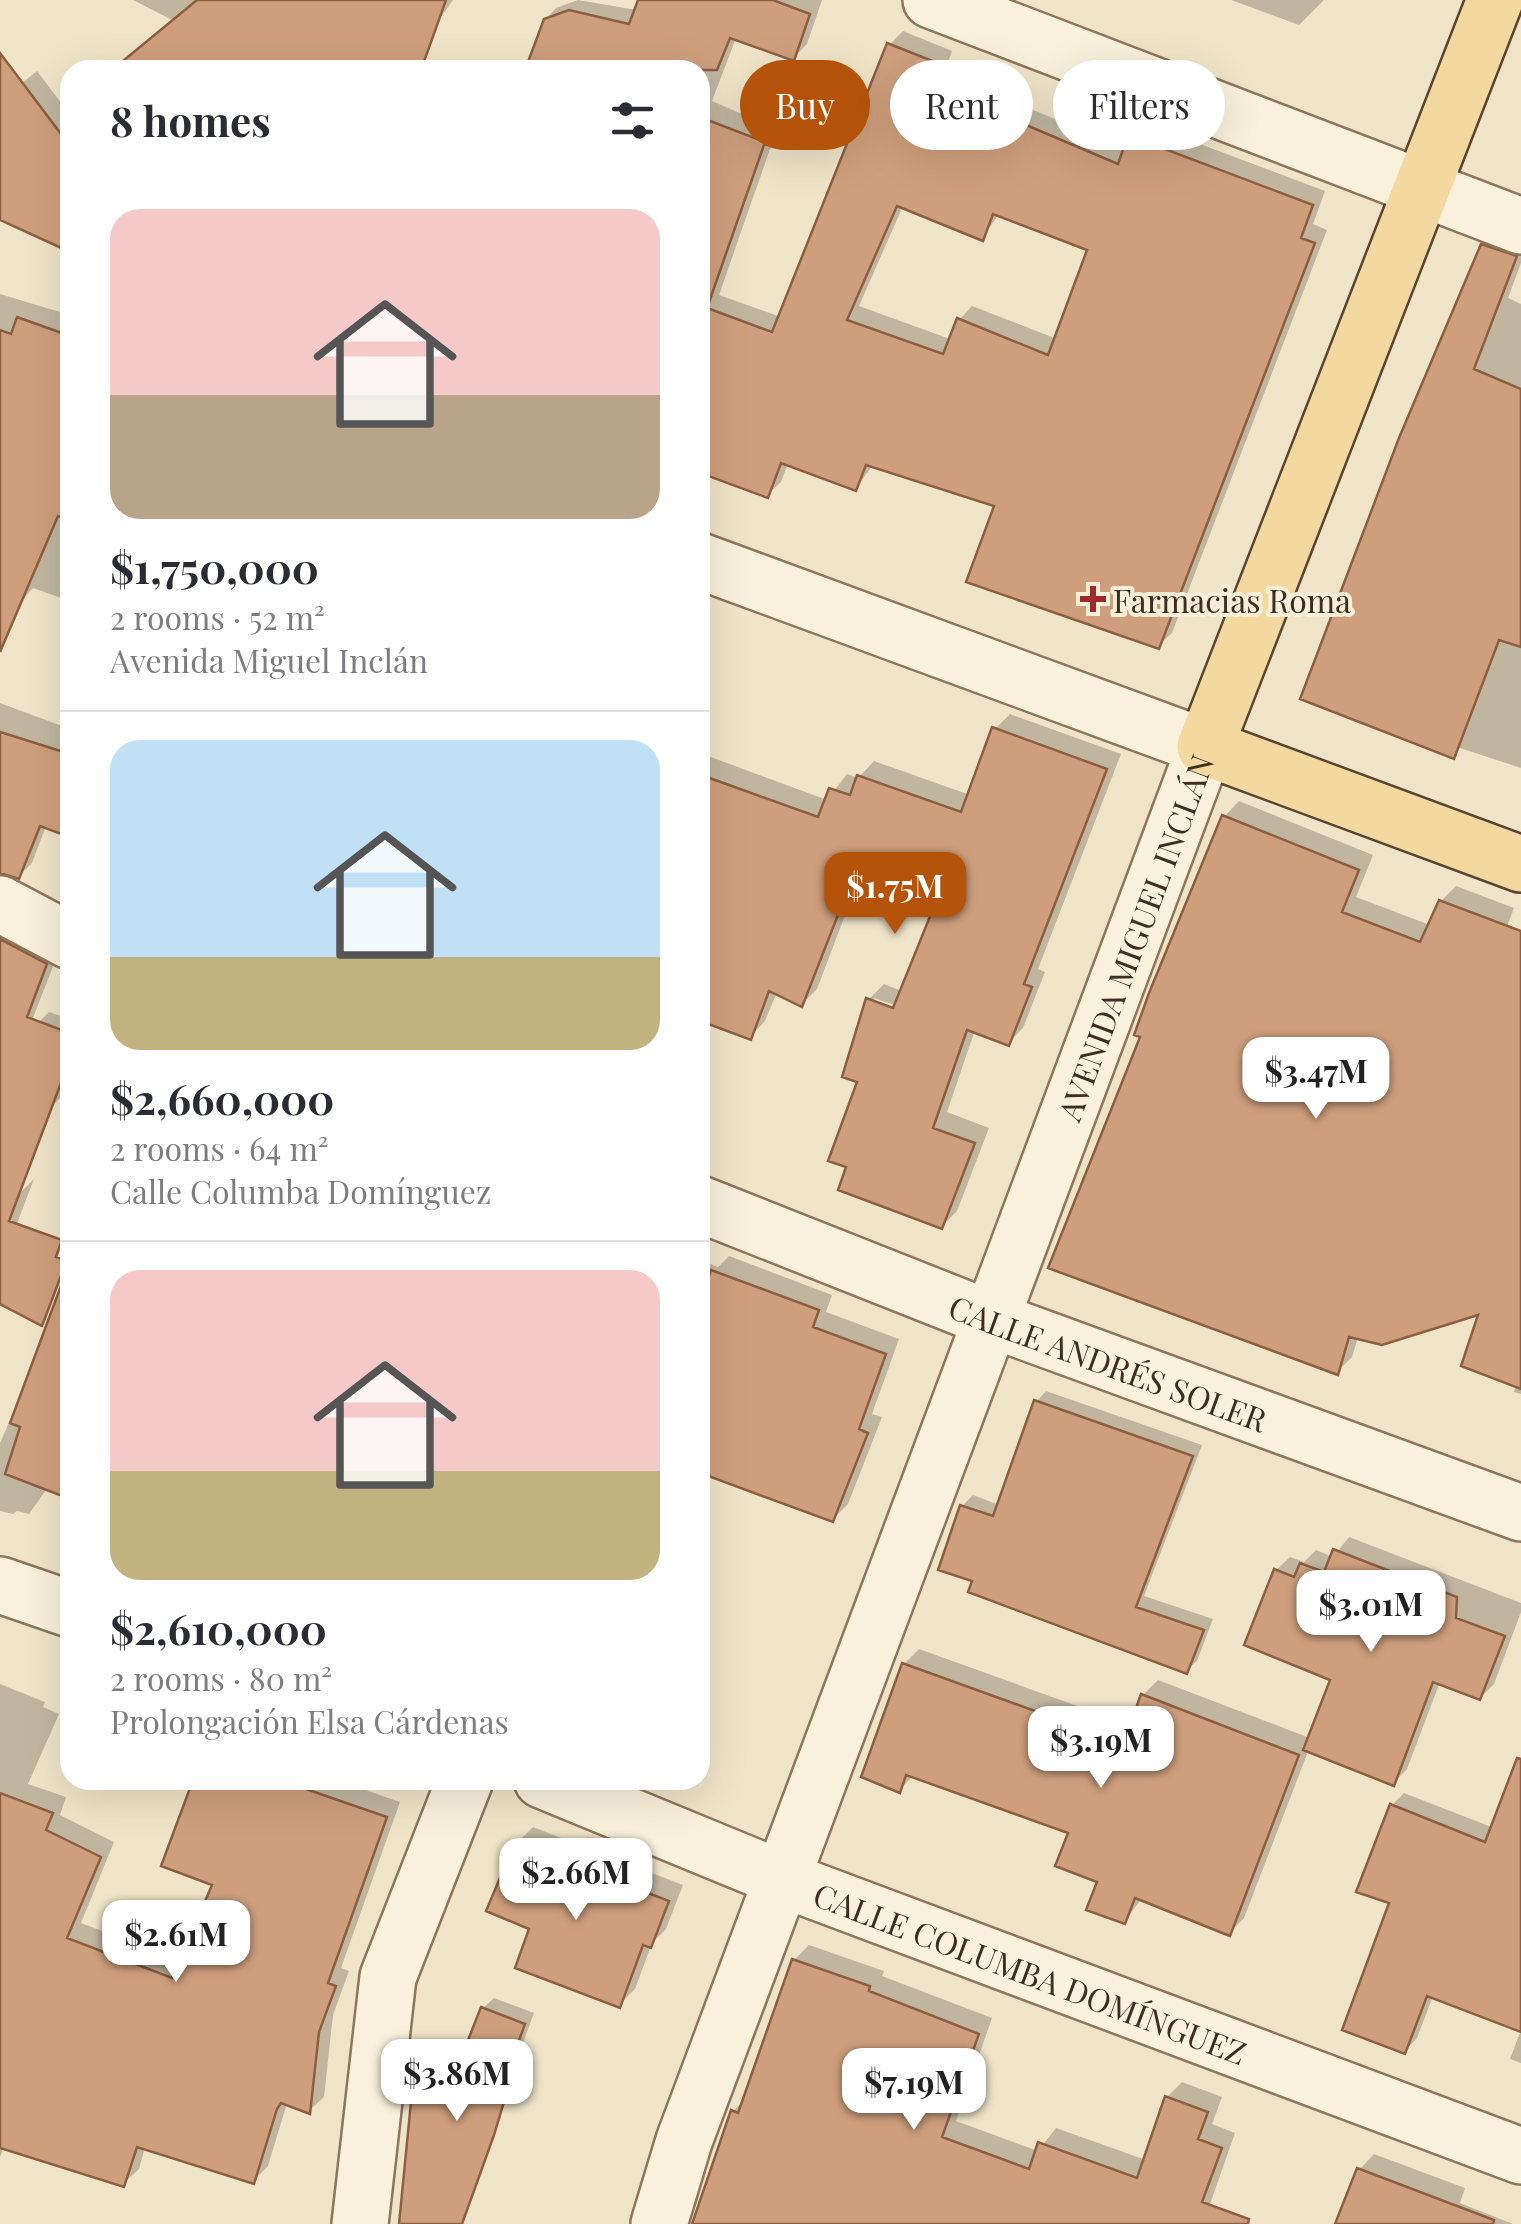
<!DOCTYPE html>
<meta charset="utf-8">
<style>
:root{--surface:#fff;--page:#f2f2f3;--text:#2b2b33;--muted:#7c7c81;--line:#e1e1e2;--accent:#b45309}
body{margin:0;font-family:"Playfair Display",serif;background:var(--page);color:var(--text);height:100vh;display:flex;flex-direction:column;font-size:38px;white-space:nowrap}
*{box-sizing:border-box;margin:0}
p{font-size:32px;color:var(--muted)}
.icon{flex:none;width:55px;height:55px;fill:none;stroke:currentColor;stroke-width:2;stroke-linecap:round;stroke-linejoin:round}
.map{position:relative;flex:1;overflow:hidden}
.panel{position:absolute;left:60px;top:60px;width:650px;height:1730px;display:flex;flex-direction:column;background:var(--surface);border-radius:30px;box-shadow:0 10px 40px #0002}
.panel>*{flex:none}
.top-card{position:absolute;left:740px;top:60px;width:630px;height:90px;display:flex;gap:20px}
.price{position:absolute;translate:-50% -85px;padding:0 22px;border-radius:20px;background:#fff;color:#222;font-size:32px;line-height:65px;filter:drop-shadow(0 2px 5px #0008)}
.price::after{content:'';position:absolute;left:50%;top:60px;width:30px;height:22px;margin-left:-15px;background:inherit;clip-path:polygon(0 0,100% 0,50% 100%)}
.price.on{background:var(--accent);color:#fff}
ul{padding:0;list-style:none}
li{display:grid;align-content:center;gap:20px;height:530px;padding:0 50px}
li+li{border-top:2px solid var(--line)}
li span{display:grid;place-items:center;height:310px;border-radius:30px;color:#555}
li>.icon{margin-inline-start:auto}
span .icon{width:180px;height:180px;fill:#fffc;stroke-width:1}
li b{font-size:42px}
h2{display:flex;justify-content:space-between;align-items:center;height:120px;padding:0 50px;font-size:42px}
.tag{padding:0 35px;border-radius:45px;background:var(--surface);box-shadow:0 10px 40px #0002;font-size:35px;line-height:90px}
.tag.on{background:var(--accent);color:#fff}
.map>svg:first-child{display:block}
.shadow{fill:#0003;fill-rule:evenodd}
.building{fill:#cf9f7d;stroke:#8d5f41;stroke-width:2.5;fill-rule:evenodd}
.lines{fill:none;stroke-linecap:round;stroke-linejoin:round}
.minor-casing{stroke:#8d765c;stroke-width:60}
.major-casing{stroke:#5b4430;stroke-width:60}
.minor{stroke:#faf1dc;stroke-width:55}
.major{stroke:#f3d9a0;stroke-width:55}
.poi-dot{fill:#9e2a2b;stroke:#f7eed8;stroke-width:4}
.labels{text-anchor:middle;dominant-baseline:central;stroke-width:8;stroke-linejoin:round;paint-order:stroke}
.poi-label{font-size:32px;fill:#3d2e20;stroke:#f7eed8;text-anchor:start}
.street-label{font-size:32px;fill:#3d2e20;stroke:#f7eed8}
</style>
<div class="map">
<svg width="1521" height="2224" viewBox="0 0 1521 2224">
<rect width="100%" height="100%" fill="#f0e4c8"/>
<path class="shadow" d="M 133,0 L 453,0 L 403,70 L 122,70 L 174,21 Z
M 578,0 L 637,10 L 641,0 L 822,0 L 807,44 L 793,58 L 736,38 L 712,101 L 777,129 L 719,295 L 781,317 L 889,45 L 903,31 L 952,51 L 946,68 L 1033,103 L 1031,109 L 1126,149 L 1144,123 L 1325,191 L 1313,224 L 1327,230 L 1172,633 L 1158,646 L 997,505 L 873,465 L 856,488 L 788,463 L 781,482 L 767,495 L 700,467 L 700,70 L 524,70 L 542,23 L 556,8 ZM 903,206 L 982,238 L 999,214 L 1090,249 L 1057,339 L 972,306 L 959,320 L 950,339 L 859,306 Z
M 1231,0 L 1324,0 L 1299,25 Z
M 37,71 L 70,115 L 70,246 L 0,214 L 0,101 Z
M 1497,232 L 1521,240 L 1521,263 L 1508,298 L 1521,304 L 1521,768 L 1460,748 L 1453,756 L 1303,698 L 1483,246 Z
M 0,294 L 70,315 L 70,601 L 33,588 L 18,605 L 0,596 Z
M 0,703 L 70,729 L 70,822 L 61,831 L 46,826 L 32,863 L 19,876 L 0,871 Z
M 1010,714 L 1121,754 L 1038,969 L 1045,972 L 1023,1028 L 1008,1043 L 975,1030 L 947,1112 L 989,1128 L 957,1211 L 942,1226 L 850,1166 L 869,999 L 884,984 L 902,991 L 935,913 L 857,884 L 817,989 L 802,1004 L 777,992 L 765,1021 L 750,1037 L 704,1020 L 700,1024 L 700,753 L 827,800 L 847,774 L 858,778 L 874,761 L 970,795 L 995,729 ZM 874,998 L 906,1009 L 904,1014 L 874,1003 Z
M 1239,801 L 1373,855 L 1356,897 L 1430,925 L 1441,901 L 1456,886 L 1514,908 L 1495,958 L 1521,968 L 1521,1394 L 1514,1392 L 1516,1385 L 1482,1312 L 1358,1337 L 1352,1357 L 1337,1372 L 1143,1036 L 1224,817 Z
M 0,916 L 59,951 L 33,1018 L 20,1031 L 0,1022 Z
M 49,1012 L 70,1019 L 70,1072 L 60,1098 L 50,1108 L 39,1022 Z
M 34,1179 L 0,1268 L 0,1213 Z
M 729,1256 L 832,1295 L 826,1312 L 899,1339 L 872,1414 L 882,1417 L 848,1504 L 833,1519 L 700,1470 L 700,1260 L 718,1267 Z
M 70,1283 L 70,1499 L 46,1490 L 29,1514 L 17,1511 L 13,1514 L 0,1511 L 0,1443 Z
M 1046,1391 L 1202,1445 L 1144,1596 L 1213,1619 L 1197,1661 L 1186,1671 L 975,1579 L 962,1506 L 973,1495 L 999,1505 L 1036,1402 Z
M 1349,1537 L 1521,1603 L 1521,1612 L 1494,1684 L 1480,1698 L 1440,1682 L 1407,1769 L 1393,1783 L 1309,1749 L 1244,1918 L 1229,1933 L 1142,1898 L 1125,1921 L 1071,1832 L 914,1775 L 899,1790 L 904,1664 L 919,1649 L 1133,1726 L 1143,1695 L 1158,1680 L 1310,1738 L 1333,1678 L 1276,1570 L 1290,1557 L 1304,1562 L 1316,1550 L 1333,1557 Z
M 0,1684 L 45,1702 L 43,1707 L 59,1714 L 28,1784 L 66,1797 L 60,1815 L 114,1842 L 81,1923 L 182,1961 L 215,1884 L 196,1780 L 337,1780 L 400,1802 L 341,1968 L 349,1971 L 333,2015 L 324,2097 L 309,2111 L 287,2103 L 268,2166 L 253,2181 L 145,2147 L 139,2169 L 123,2184 L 4,2147 L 0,2157 Z
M 1404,1793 L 1494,1828 L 1521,1823 L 1521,2029 L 1433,1996 L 1417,2038 L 1405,2051 L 1393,1902 L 1392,1805 Z
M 533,1827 L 683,1885 L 666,1929 L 652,1943 L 635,1989 L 619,2005 L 533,1928 L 517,1843 Z
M 809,1945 L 884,1971 L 882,1976 L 992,2018 L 956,2121 L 1038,2151 L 1056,2128 L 1146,2160 L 1167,2097 L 1182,2082 L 1222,2097 L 1212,2124 L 1235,2133 L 1203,2224 L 694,2224 L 733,2111 L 746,2099 L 794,1960 Z
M 494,1998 L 534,2013 L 510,2079 L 499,2089 L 483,2008 Z
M 1521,2030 L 1521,2063 L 1510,2059 Z
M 1374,2154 L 1465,2188 L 1460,2203 L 1513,2224 L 1338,2224 L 1359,2170 Z"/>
<path class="building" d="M 197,0 L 446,0 L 421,70 L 112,70 Z
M 638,0 L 773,0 L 810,14 L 794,61 L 730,38 L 717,70 L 525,70 L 544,19 L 569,10 L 629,24 Z
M 887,43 L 940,64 L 934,82 L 1021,117 L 1019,122 L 1118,164 L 1128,135 L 1313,205 L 1301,238 L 1315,243 L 1159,649 L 966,582 L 994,506 L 866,465 L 856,491 L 781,463 L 768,498 L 700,473 L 700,117 L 765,142 L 707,308 L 772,332 ZM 897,206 L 983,241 L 993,214 L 1087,250 L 1048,355 L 957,318 L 943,354 L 847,320 Z
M 0,53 L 70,146 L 70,252 L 0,220 Z
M 1481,244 L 1517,256 L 1474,369 L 1521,389 L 1521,647 L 1499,640 L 1454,759 L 1300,699 L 1399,438 Z
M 17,317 L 70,336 L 70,520 L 58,516 L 0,652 L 0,330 L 11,334 Z
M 992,727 L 1107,769 L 1024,984 L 1032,987 L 1009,1046 L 967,1030 L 933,1128 L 975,1143 L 942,1229 L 838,1190 L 846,1167 L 828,1161 L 857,1082 L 842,1077 L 866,998 L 893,1008 L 931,914 L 850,884 L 802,1007 L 769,991 L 751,1040 L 700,1021 L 700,779 L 704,776 L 818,817 L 829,788 L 850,795 L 857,775 L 961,812 Z
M 0,732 L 70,754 L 70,811 L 61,834 L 40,826 L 19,879 L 0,873 Z
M 1222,815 L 1359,870 L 1342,912 L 1420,942 L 1439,900 L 1521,931 L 1521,1389 L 1461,1366 L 1478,1315 L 1382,1345 L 1349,1337 L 1338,1375 L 1048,1268 L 1140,1037 L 1134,1035 L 1149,993 Z
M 0,939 L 47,964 L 27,1017 L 70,1033 L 70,1059 L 9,1221 L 62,1240 L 56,1257 L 67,1260 L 42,1326 L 0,1304 Z
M 711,1270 L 819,1310 L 813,1327 L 886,1354 L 859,1429 L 868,1433 L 833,1522 L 700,1473 L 700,1301 Z
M 65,1275 L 70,1276 L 70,1499 L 5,1474 L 20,1427 L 10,1423 Z
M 1034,1400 L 1193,1456 L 1136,1607 L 1204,1630 L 1187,1674 L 968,1592 L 972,1581 L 938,1570 L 960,1505 L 993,1516 Z
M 1333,1549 L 1457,1597 L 1456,1618 L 1505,1636 L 1480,1700 L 1433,1682 L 1394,1786 L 1303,1750 L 1330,1680 L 1244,1645 L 1274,1569 L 1294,1577 L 1300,1563 L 1324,1572 Z
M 902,1663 L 1124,1743 L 1141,1694 L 1299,1755 L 1230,1936 L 1135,1898 L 1125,1924 L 1086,1910 L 1097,1882 L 1055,1866 L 1068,1833 L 906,1775 L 900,1793 L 861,1777 Z
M 1517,1758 L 1521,1759 L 1521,2032 L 1427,1996 L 1405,2054 L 1342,2030 L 1389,1903 L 1356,1892 L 1390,1804 L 1485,1842 Z
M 193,1780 L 280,1780 L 387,1817 L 328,1983 L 336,1986 L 319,2032 L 310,2114 L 281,2103 L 277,2109 L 254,2184 L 137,2147 L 124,2187 L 0,2148 L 0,1793 L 53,1813 L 46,1830 L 101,1857 L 67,1938 L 172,1978 L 212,1885 L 161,1866 Z
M 515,1842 L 669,1901 L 651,1948 L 643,1945 L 620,2008 L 515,1968 L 529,1929 L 486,1911 Z
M 792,1959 L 870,1986 L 869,1991 L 979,2034 L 942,2137 L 1029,2169 L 1038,2142 L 1137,2178 L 1165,2096 L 1208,2112 L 1198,2139 L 1222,2148 L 1202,2202 L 1249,2219 L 1248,2224 L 692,2224 L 731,2110 L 738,2113 Z
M 481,2007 L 525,2024 L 504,2081 L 510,2082 L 494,2135 L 462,2224 L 399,2224 L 411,2102 L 427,2066 L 454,2076 Z
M 1357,2168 L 1494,2220 L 1493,2224 L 1335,2224 Z"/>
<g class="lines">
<g class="minor-casing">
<g id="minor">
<path d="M 931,0 L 1521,226"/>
<path d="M 0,904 L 70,941"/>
<path id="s1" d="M 700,1204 L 993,1320 L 1521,1513"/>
<path d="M 0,1585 L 70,1609"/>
<path id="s2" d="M 542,1780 L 785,1880 L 1521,2156"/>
<path d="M 360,2224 L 388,1977 L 465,1780"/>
<path id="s3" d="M 659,2224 L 684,2141 L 1205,747 L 700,561"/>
</g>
</g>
<g class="major-casing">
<path id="major" d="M 1495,0 L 1205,747 L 1521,864"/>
</g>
<use href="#minor" class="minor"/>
<use href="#major" class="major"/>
</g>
<path class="poi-dot" d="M1088 584h10v10h10v10h-10v10h-10v-10h-10v-10h10z"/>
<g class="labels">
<g class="poi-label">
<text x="1113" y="599">Farmacias Roma</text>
</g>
<g class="street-label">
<text stroke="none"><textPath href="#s3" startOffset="1372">AVENIDA MIGUEL INCLÁN</textPath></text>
<text stroke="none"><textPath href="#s1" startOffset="438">CALLE ANDRÉS SOLER</textPath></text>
<text stroke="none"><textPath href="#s2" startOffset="525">CALLE COLUMBA DOMÍNGUEZ</textPath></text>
</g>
</g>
</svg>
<b class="price on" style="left:895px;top:937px">$1.75M</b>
<b class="price" style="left:1316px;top:1122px">$3.47M</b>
<b class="price" style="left:1371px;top:1655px">$3.01M</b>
<b class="price" style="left:1101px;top:1791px">$3.19M</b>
<b class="price" style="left:576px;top:1923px">$2.66M</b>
<b class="price" style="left:176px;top:1985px">$2.61M</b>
<b class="price" style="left:457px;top:2124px">$3.86M</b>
<b class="price" style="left:914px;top:2133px">$7.19M</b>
<div class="top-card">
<a class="tag on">Buy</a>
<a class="tag">Rent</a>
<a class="tag">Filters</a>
</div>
<section class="panel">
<h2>8 homes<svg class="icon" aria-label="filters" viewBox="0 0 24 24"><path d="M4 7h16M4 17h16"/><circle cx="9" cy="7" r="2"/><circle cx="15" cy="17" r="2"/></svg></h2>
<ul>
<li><span style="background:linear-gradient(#f6c9c9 60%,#b9a48a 0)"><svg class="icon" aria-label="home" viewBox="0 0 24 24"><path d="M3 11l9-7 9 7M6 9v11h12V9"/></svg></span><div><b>$1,750,000</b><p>2 rooms · 52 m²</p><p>Avenida Miguel Inclán</p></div></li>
<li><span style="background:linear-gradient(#bfe0f5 70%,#c2b280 0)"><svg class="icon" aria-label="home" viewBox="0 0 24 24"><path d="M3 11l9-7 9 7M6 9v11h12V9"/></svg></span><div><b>$2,660,000</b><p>2 rooms · 64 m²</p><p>Calle Columba Domínguez</p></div></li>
<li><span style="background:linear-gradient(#f6c9c9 65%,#c2b280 0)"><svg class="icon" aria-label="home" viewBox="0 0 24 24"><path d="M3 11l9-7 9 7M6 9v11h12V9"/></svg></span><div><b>$2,610,000</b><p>2 rooms · 80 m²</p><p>Prolongación Elsa Cárdenas</p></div></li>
</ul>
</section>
</div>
